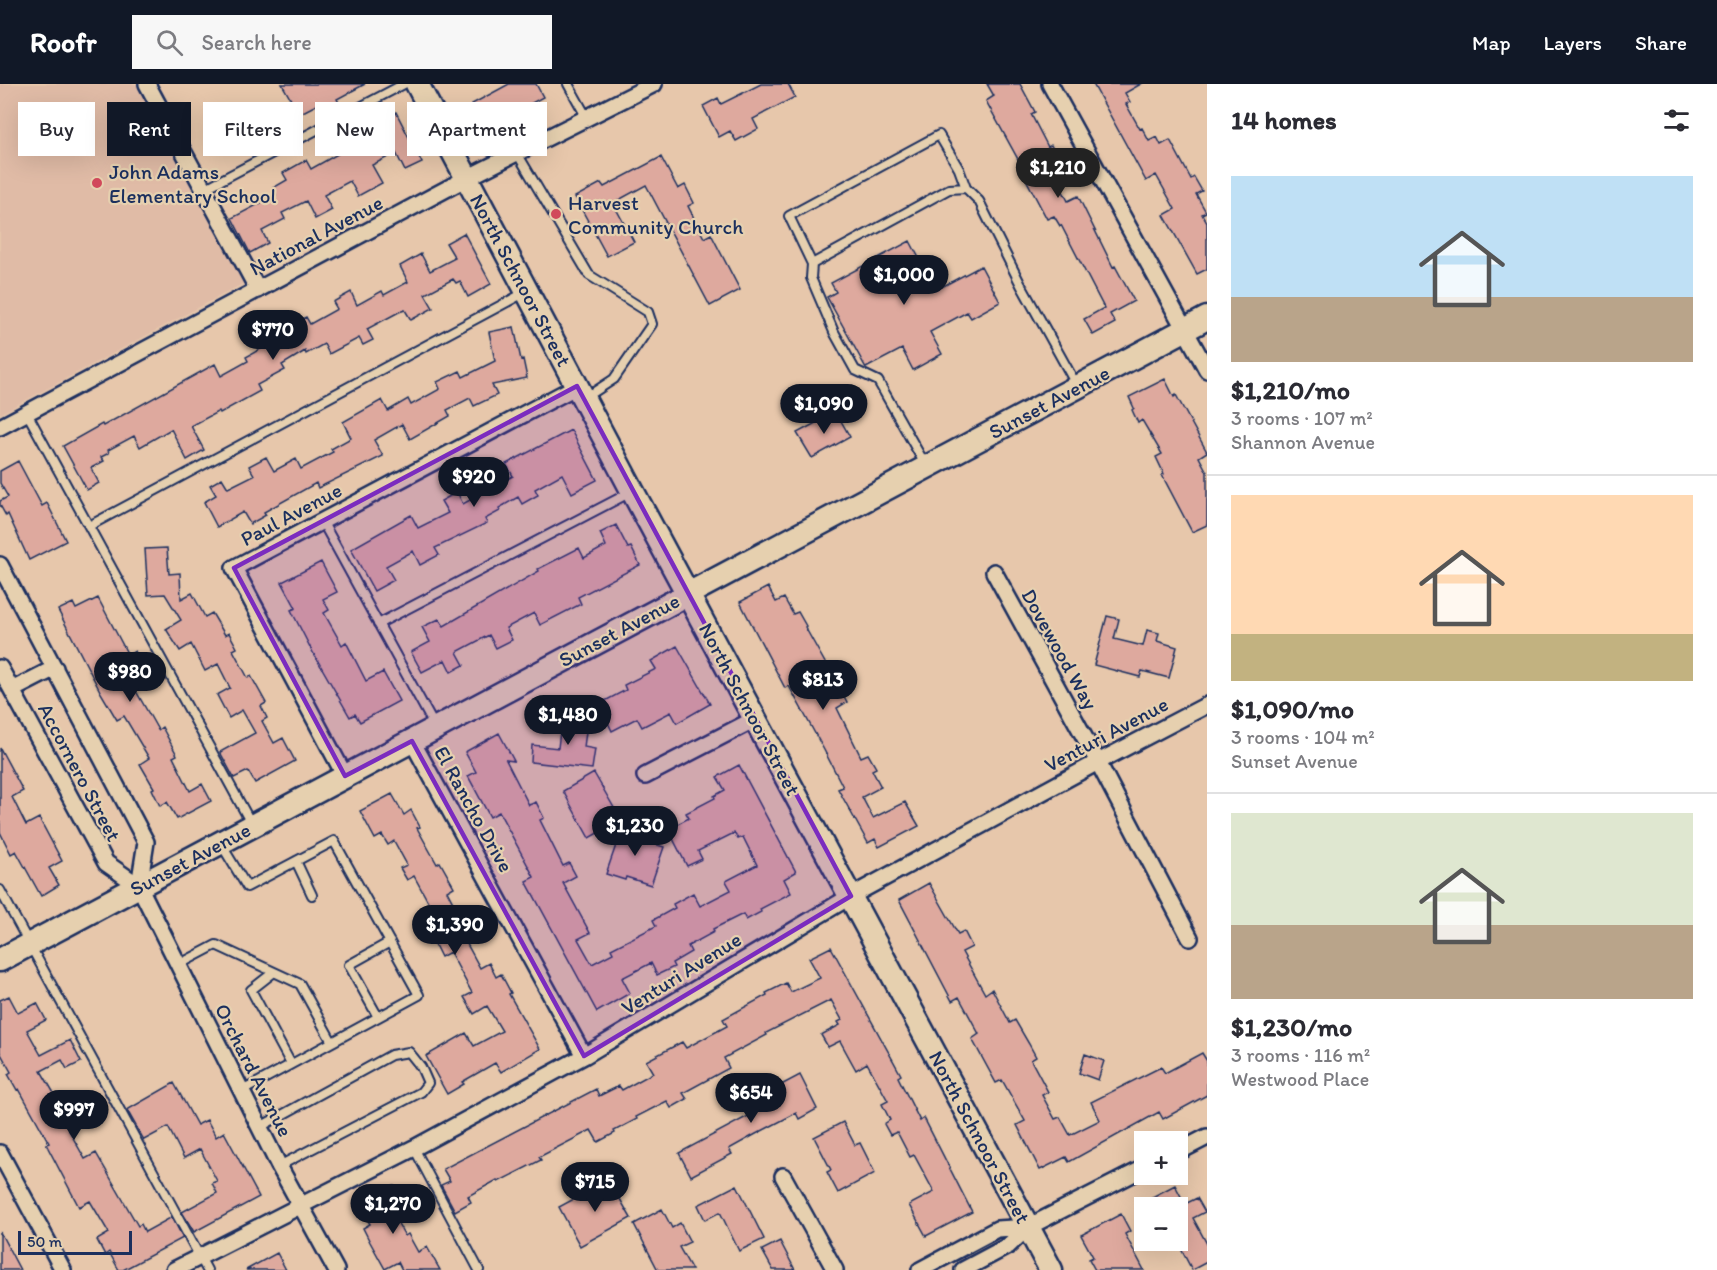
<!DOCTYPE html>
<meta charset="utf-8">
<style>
:root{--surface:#fff;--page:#f7f7f7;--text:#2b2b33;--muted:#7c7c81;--line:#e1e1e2;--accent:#111827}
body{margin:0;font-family:Itim,sans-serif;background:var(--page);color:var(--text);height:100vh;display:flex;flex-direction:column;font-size:22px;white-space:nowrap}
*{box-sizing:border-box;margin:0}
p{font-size:20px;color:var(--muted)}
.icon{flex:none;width:33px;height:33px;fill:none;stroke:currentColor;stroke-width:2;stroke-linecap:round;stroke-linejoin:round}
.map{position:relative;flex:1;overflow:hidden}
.side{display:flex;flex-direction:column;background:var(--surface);width:510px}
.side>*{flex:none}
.banner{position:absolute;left:18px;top:18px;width:570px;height:54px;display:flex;gap:12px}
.controls{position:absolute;left:1134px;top:1047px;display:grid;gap:12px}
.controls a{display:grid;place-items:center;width:54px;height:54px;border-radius:0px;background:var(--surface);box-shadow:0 6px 24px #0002;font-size:30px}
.scale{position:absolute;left:18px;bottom:15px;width:114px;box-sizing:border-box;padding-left:6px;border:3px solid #1b2f5e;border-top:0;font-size:16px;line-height:21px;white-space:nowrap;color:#1b2f5e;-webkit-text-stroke:4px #e6d0af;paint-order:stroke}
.price{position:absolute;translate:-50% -51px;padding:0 14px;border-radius:21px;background:var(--accent);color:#fff;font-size:20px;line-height:39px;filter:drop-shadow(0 2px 3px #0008)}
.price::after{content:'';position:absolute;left:50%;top:36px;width:18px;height:14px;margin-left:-9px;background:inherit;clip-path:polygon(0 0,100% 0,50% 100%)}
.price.selected{background:#222;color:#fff}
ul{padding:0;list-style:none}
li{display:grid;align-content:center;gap:12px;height:318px;padding:0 24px}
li+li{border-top:2px solid var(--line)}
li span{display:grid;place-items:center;height:186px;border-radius:0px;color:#555}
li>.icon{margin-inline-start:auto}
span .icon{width:108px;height:108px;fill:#fffc;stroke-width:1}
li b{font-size:26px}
h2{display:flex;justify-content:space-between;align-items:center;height:72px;padding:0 24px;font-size:26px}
.chip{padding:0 21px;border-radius:0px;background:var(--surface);box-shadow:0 6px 24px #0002;font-size:21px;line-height:54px}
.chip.selected{background:var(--accent);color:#fff}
header{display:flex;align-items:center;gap:36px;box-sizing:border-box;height:84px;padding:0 30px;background:var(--accent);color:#fff}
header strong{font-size:28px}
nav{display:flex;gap:33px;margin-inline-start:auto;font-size:21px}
.search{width:420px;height:54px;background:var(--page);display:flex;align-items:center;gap:15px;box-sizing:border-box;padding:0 21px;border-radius:0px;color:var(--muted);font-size:22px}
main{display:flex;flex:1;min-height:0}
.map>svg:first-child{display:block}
.built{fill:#e0bba6}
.building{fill:#dea99e;stroke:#1b2f5e;stroke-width:1.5}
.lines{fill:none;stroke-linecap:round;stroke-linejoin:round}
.lane-casing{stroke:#1b2f5e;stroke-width:12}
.street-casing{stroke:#1b2f5e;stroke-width:20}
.secondary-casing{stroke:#1b2f5e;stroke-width:27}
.lane{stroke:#e6d0af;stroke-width:8}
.street{stroke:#e6d0af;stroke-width:15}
.secondary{stroke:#e6d0af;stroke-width:22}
.marked{fill:#7b2cbf;fill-opacity:0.2;stroke:#7b2cbf;stroke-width:4.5;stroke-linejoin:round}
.poi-dot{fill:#d1495b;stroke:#e6d0af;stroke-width:2}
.labels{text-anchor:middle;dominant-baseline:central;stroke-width:4.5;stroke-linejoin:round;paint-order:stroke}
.poi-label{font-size:21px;fill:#1b2f5e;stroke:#e6d0af;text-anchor:start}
.street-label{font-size:21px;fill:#1b2f5e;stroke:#e6d0af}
</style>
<header>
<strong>Roofr</strong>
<div class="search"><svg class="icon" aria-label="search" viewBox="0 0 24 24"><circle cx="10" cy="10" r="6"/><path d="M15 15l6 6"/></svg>Search here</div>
<nav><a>Map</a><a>Layers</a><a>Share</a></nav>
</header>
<main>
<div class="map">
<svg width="1207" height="1186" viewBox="0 0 1207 1186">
<rect width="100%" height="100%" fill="#e7c7ab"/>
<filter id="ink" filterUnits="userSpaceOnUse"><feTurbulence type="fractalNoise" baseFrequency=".0167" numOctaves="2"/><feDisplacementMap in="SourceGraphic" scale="12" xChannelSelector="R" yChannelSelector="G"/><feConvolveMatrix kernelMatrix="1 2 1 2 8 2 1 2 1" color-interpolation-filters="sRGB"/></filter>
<g filter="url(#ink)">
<path class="built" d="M 0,0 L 141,0 L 248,197 L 0,330 Z"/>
<path class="building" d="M 282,0 L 365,0 L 337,15 L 341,22 L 328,29 L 322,18 L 299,30 Z
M 509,0 L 536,0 L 543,13 L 486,44 L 472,20 Z
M 761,0 L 788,0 L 795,13 L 753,35 L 758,45 L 736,57 L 730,47 L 719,53 L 703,22 L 718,14 L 721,20 Z
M 987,0 L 1020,0 L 1035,28 L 1031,30 L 1048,63 L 1051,61 L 1060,79 L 1051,84 L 1068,117 L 1078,112 L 1113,183 L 1115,182 L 1134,217 L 1110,230 L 1115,239 L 1093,251 L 1084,235 L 1104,224 L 1061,141 L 1060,142 L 1054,132 L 1047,135 L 1018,80 L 1020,79 L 986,17 L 994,12 Z
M 1093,0 L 1141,0 L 1125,9 L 1130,18 L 1126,20 L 1140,45 L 1142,44 L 1149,57 L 1157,53 L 1161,61 L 1170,56 L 1191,95 L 1194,93 L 1202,107 L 1196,110 L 1206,128 L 1202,130 L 1207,139 L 1207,185 L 1197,190 L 1164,131 L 1175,125 L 1156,91 L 1146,97 Z
M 396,28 L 422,79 L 405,87 L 396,69 L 372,81 L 382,99 L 358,112 L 350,97 L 324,111 L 332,126 L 315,135 L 306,117 L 282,129 L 285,135 L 262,147 L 268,159 L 250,169 L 232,134 L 276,111 L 273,104 L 287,96 L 283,89 L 306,76 L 311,85 L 384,44 L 380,36 Z
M 661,73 L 678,105 L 685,101 L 694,119 L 688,122 L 704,154 L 711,150 L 740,206 L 710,222 L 646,101 L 613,119 L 634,158 L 607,172 L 575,113 L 601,99 L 604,103 Z
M 464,149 L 491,200 L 468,213 L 460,197 L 456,199 L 453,195 L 425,210 L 433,224 L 411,236 L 405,226 L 399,228 L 367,245 L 373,256 L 363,261 L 359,254 L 329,270 L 324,260 L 306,270 L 305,267 L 282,281 L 285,286 L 257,301 L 260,307 L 220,329 L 219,327 L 191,342 L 204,366 L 187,376 L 171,345 L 140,363 L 134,352 L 108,366 L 109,369 L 101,373 L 104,377 L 91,384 L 99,399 L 87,406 L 63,362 L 102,340 L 103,342 L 215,280 L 221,292 L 248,277 L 246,273 L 268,261 L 265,254 L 306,233 L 310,240 L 337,225 L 333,218 L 351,208 L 357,221 L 382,207 L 384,211 L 408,198 L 400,182 L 421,170 L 430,187 L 455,174 L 446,159 Z
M 910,157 L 936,206 L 981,182 L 1000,218 L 971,234 L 967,228 L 930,248 L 942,270 L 913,286 L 902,265 L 866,284 L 827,213 L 836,208 L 831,199 Z
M 514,243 L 521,276 L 523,275 L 527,294 L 492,301 L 497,311 L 474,322 L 470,314 L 447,326 L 450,332 L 410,355 L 402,340 L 374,356 L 383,372 L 318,404 L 316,399 L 264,428 L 266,431 L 250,440 L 243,428 L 217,443 L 204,418 L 216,411 L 210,401 L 222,394 L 228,404 L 254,391 L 249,382 L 266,373 L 274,387 L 296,375 L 301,385 L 333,368 L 331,365 L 351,354 L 343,338 L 382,316 L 388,327 L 408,315 L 411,321 L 440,305 L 437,298 L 460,287 L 463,293 L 495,277 L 489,248 Z
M 1165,295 L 1174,313 L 1176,311 L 1207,368 L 1199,373 L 1207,388 L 1207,441 L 1192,448 L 1162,391 L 1164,390 L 1156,373 L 1162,370 L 1142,336 L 1138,339 L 1132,326 L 1134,324 L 1129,313 Z
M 836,328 L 850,353 L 812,374 L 797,349 Z
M 571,346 L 597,396 L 572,409 L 562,390 L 535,405 L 538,411 L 522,420 L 518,413 L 499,424 L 500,427 L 485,435 L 487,439 L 435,464 L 439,471 L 420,481 L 413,467 L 386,482 L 394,496 L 374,507 L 351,465 L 411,431 L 418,444 L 448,429 L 441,417 L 457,408 L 463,420 L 513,392 L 506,380 Z
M 18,377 L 42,422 L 47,419 L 66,457 L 29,476 L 8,430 L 6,432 L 0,421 L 0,417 L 8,413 L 0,399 L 0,387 Z
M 616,441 L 628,464 L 631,463 L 640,481 L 578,513 L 581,520 L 540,541 L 534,529 L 506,544 L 512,556 L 496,564 L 489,551 L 457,568 L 464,581 L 451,588 L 445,576 L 422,588 L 411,568 L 430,558 L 422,543 L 439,535 L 444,542 L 539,487 L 538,485 L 579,464 L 584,474 L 606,462 L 600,449 Z
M 167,464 L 169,490 L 180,489 L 181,515 L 192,509 L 205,533 L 212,529 L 225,551 L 229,549 L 237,564 L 233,566 L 248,594 L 251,592 L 266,619 L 261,622 L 267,634 L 262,637 L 274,659 L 283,654 L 295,677 L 255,699 L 248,687 L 234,694 L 220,668 L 255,649 L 242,626 L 229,634 L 217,611 L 230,604 L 218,580 L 205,587 L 191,560 L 180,567 L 166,545 L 181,536 L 165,510 L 148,511 L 145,465 Z
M 321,478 L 337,508 L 323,515 L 329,526 L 324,529 L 342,561 L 346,558 L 366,597 L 383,588 L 399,617 L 360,638 L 355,630 L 350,633 L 311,565 L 291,526 L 296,524 L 282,498 Z
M 768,503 L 776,518 L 784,514 L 793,530 L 798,528 L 806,542 L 805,543 L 847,618 L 837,624 L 861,673 L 868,670 L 876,684 L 872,686 L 881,703 L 862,713 L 873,734 L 905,718 L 919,742 L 879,763 L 875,755 L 868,759 L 838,705 L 843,703 L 824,666 L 789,602 L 785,604 L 740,518 Z
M 98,514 L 128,571 L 135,567 L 143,583 L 127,591 L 158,646 L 162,643 L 177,671 L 173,673 L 190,707 L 202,700 L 211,717 L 177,735 L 167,718 L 160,722 L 152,705 L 154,704 L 140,680 L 149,674 L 124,632 L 117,636 L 101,609 L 58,526 L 73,519 L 76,525 Z
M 1107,532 L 1119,535 L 1114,555 L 1143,562 L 1147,546 L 1159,549 L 1157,557 L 1177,563 L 1169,594 L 1142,587 L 1140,593 L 1094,581 Z
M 677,562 L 710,620 L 677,639 L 671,628 L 642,643 L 637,634 L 612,647 L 599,620 L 626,606 L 624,601 L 656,585 L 651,577 Z
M 562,631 L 588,633 L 584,663 L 595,665 L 592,685 L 531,678 L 532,661 L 558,664 Z
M 499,649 L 514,677 L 506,676 L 529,721 L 536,718 L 544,734 L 540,736 L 563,782 L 569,779 L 576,792 L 563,799 L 590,849 L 578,855 L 592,880 L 613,869 L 611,865 L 656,842 L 653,836 L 675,824 L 673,820 L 693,809 L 700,822 L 731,806 L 726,797 L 757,781 L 743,753 L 738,755 L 734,749 L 698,767 L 702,775 L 687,782 L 668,745 L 689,734 L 686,729 L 715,714 L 714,712 L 725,706 L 717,693 L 739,681 L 796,788 L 784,795 L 791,809 L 760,825 L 761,828 L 746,836 L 743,830 L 713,845 L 714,848 L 688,862 L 691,868 L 672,879 L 674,883 L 657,891 L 651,879 L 622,894 L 630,909 L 597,928 L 526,797 L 534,793 L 499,728 L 490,733 L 468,692 L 476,688 L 465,668 Z
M 0,664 L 23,707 L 12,713 L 26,741 L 39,734 L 62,777 L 49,784 L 59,801 L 41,812 L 16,767 L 11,770 L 0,748 Z
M 594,689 L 621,736 L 589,754 L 563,707 Z
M 392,710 L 404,731 L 411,726 L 420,743 L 417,744 L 437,780 L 440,778 L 454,803 L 447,807 L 464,840 L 471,837 L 479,853 L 467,860 L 480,884 L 489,879 L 496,893 L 501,890 L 511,909 L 509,910 L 540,965 L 501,988 L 495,979 L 462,998 L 464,1000 L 447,1010 L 426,972 L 466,949 L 474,962 L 502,947 L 487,922 L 474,930 L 464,913 L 472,909 L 450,868 L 441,873 L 434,859 L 437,857 L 424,829 L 432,825 L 414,792 L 407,796 L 400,784 L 407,781 L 394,757 L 388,761 L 382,751 L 375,755 L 360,727 Z
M 623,741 L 641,747 L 639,755 L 664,763 L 651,801 L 626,793 L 625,796 L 606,790 Z
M 929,799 L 958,850 L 964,847 L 972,863 L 962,868 L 985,910 L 992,905 L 1010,939 L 1015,936 L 1029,960 L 1036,973 L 1031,976 L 1048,1008 L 1042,1011 L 1055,1035 L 1060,1033 L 1070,1051 L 1100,1036 L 1091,1018 L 1161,983 L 1165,989 L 1202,969 L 1207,977 L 1207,1011 L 1163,1035 L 1159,1028 L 1069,1078 L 1066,1073 L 1040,1086 L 1017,1041 L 1025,1037 L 1002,996 L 996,999 L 972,955 L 979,950 L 959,913 L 952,917 L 899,816 Z
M 831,863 L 901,991 L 898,993 L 920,1037 L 924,1034 L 972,1128 L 926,1152 L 909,1121 L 934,1108 L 914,1071 L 910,1073 L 897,1048 L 890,1051 L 884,1040 L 890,1036 L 882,1020 L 888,1017 L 867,979 L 856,986 L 840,957 L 828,963 L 821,951 L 840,941 L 838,938 L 842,936 L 831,916 L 766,949 L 767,951 L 724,974 L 729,984 L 683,1009 L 687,1015 L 671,1024 L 667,1017 L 636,1033 L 637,1035 L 614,1047 L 615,1049 L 598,1058 L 591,1046 L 539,1073 L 541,1076 L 498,1098 L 497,1096 L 468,1112 L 471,1118 L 455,1127 L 441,1101 L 450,1097 L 443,1085 L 596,1005 L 599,1012 L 619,1002 L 622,1006 L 653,989 L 646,977 L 682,958 L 686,964 L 727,942 L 723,935 L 767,911 L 766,909 L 786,899 L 791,908 L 820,894 L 809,874 Z
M 9,912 L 18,929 L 37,919 L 46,936 L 27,946 L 41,971 L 70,956 L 81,978 L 67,985 L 62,976 L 41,987 L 68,1033 L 63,1036 L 85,1075 L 96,1069 L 138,1142 L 141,1140 L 145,1148 L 172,1133 L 183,1154 L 123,1186 L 119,1186 L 109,1168 L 105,1171 L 97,1156 L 109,1149 L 90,1117 L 79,1123 L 46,1060 L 49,1059 L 19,1005 L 17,1006 L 8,990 L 11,988 L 0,968 L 0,916 Z
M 1085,970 L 1104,977 L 1098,996 L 1079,989 Z
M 800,991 L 817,1025 L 799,1035 L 796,1029 L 756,1050 L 729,1065 L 732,1070 L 691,1092 L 679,1069 L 754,1029 L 749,1018 Z
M 174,999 L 197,1041 L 207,1036 L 216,1053 L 224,1048 L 259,1113 L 194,1148 L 182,1128 L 217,1109 L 212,1099 L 217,1097 L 200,1065 L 184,1074 L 168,1043 L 144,1056 L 127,1026 Z
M 843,1038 L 855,1061 L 860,1059 L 875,1089 L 838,1109 L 827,1088 L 831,1086 L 814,1053 Z
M 609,1096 L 631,1134 L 580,1162 L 559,1123 Z
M 737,1101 L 764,1155 L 739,1167 L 720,1128 L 705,1136 L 698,1121 Z
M 1175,1101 L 1185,1120 L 1197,1114 L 1205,1128 L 1193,1134 L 1207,1160 L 1207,1178 L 1192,1186 L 1178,1159 L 1178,1124 L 1179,1124 L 1158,1124 L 1152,1113 Z
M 394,1102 L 403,1118 L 390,1125 L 405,1152 L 408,1150 L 418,1168 L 427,1163 L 440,1186 L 402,1186 L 398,1178 L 385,1185 L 370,1158 L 363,1144 L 370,1140 L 359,1121 Z
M 662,1125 L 672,1144 L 680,1139 L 690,1158 L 679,1163 L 692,1186 L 658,1186 L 634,1140 Z
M 1121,1130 L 1130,1147 L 1125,1150 L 1144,1186 L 1095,1186 L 1089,1175 L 1093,1173 L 1081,1151 Z
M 0,1148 L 20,1186 L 0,1186 Z
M 780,1157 L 795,1186 L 773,1186 L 762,1166 Z
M 277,1169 L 286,1186 L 246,1186 Z"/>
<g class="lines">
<g class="lane-casing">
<path id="lane" d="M 568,0 L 587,34
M 517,69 L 589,191 L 648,228 L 652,240 L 614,295 L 585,314
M 204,105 L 404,0
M 812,180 L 789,132 L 939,51 L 959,85 L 966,104
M 27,329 L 252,741
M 926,382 L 878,297 L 855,286 L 834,248 L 811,194 L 812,180 L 949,105 L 966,104 L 979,117 L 1021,201 L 1077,302
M 322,437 L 435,643
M 89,442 L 524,209
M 378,540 L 631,408
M 221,760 L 247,803 L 334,757 L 419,911 L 242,1007
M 296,777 L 312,811
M 0,806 L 207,1186
M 178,881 L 216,861 L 300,900 L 332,958
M 274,888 L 251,906 L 291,980
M 378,933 L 349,881 L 390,858
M 260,1043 L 391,971 L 409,968 L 421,983 L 428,999 L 421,1008 L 279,1082
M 414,1064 L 479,1186"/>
</g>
<g class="street-casing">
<path id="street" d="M 147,0 L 258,206
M 1050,0 L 1207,286
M 0,343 L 467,94 L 654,0
M 0,481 L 146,758 L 139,802
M 994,488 L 1098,678 L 1190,854
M 0,584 L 106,779 L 139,802 L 279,1082 L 336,1186
M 12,606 L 55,584
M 412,657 L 584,972
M 345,692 L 234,484 L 577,302
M 645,692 L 755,635
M 1178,1068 L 1207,1053
M 0,1069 L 63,1186
M 783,1092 L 835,1186
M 174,1186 L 414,1064 L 584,972 L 851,812 L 1098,678 L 1207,621
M 920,1186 L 997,1145 L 1028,1143
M 963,1186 L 1008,1162 L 1028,1143 L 1144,1084"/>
</g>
<g class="secondary-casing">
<path id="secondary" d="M 417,0 L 633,408 L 1051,1186
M 0,876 L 1207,234"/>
</g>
<use href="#lane" class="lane"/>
<use href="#street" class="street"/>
<use href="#secondary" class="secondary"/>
</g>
</g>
<path class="marked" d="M 577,302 L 851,812 L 584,972 L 412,657 L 345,692 L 234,484 Z"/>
<g class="poi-dot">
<circle cx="97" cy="99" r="6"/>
<circle cx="556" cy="130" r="6"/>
</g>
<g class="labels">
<g class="poi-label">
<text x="109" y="87">John Adams<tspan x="109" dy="24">Elementary School</tspan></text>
<text x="568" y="118">Harvest<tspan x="568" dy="24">Community Church</tspan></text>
</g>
<g class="street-label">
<text transform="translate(316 151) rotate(-28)">National Avenue</text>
<text transform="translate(521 196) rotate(62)">North Schnoor Street</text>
<text transform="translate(1049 318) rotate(-28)">Sunset Avenue</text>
<text transform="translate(291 430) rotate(-28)">Paul Avenue</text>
<text transform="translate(619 546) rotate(-28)">Sunset Avenue</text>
<text transform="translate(1060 565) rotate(61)">Dovewood Way</text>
<text transform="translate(750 625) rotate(62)">North Schnoor Street</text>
<text transform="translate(1106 650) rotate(-28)">Venturi Avenue</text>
<text transform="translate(80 688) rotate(62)">Accornero Street</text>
<text transform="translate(474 725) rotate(61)">El Rancho Drive</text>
<text transform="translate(190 775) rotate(-28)">Sunset Avenue</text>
<text transform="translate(681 889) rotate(-32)">Venturi Avenue</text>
<text transform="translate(254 986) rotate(63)">Orchard Avenue</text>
<text transform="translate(980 1053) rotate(62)">North Schnoor Street</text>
</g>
</g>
</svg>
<div class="controls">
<a>+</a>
<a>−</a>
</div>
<div class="scale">50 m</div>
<b class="price selected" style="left:1058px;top:115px">$1,210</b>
<b class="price" style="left:904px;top:222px">$1,000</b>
<b class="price" style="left:273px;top:277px">$770</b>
<b class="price" style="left:824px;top:351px">$1,090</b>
<b class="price" style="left:474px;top:424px">$920</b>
<b class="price" style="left:130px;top:619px">$980</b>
<b class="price" style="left:823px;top:627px">$813</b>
<b class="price" style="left:568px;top:662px">$1,480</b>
<b class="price" style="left:635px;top:773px">$1,230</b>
<b class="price" style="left:455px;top:872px">$1,390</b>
<b class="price" style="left:751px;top:1040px">$654</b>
<b class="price" style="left:74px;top:1057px">$997</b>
<b class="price" style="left:595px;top:1129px">$715</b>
<b class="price" style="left:393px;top:1151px">$1,270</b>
<div class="banner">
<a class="chip">Buy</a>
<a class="chip selected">Rent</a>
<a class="chip">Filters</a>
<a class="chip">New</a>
<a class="chip">Apartment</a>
</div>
</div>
<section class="side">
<h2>14 homes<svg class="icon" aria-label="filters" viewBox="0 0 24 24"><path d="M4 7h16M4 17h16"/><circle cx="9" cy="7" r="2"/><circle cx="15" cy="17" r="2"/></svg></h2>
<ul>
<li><span style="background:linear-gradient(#bfe0f5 65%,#b9a48a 0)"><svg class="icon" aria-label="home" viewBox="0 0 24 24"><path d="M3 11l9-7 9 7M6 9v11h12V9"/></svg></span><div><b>$1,210/mo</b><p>3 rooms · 107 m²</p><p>Shannon Avenue</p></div></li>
<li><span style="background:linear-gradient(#ffd9b3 75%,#c2b280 0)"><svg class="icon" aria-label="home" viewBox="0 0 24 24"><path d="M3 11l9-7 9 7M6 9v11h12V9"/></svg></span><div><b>$1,090/mo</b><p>3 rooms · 104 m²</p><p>Sunset Avenue</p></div></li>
<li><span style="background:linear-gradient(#dfe7d0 60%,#b9a48a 0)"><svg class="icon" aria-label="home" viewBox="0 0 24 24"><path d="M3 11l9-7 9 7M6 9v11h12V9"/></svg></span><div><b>$1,230/mo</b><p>3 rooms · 116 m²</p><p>Westwood Place</p></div></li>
</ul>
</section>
</main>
